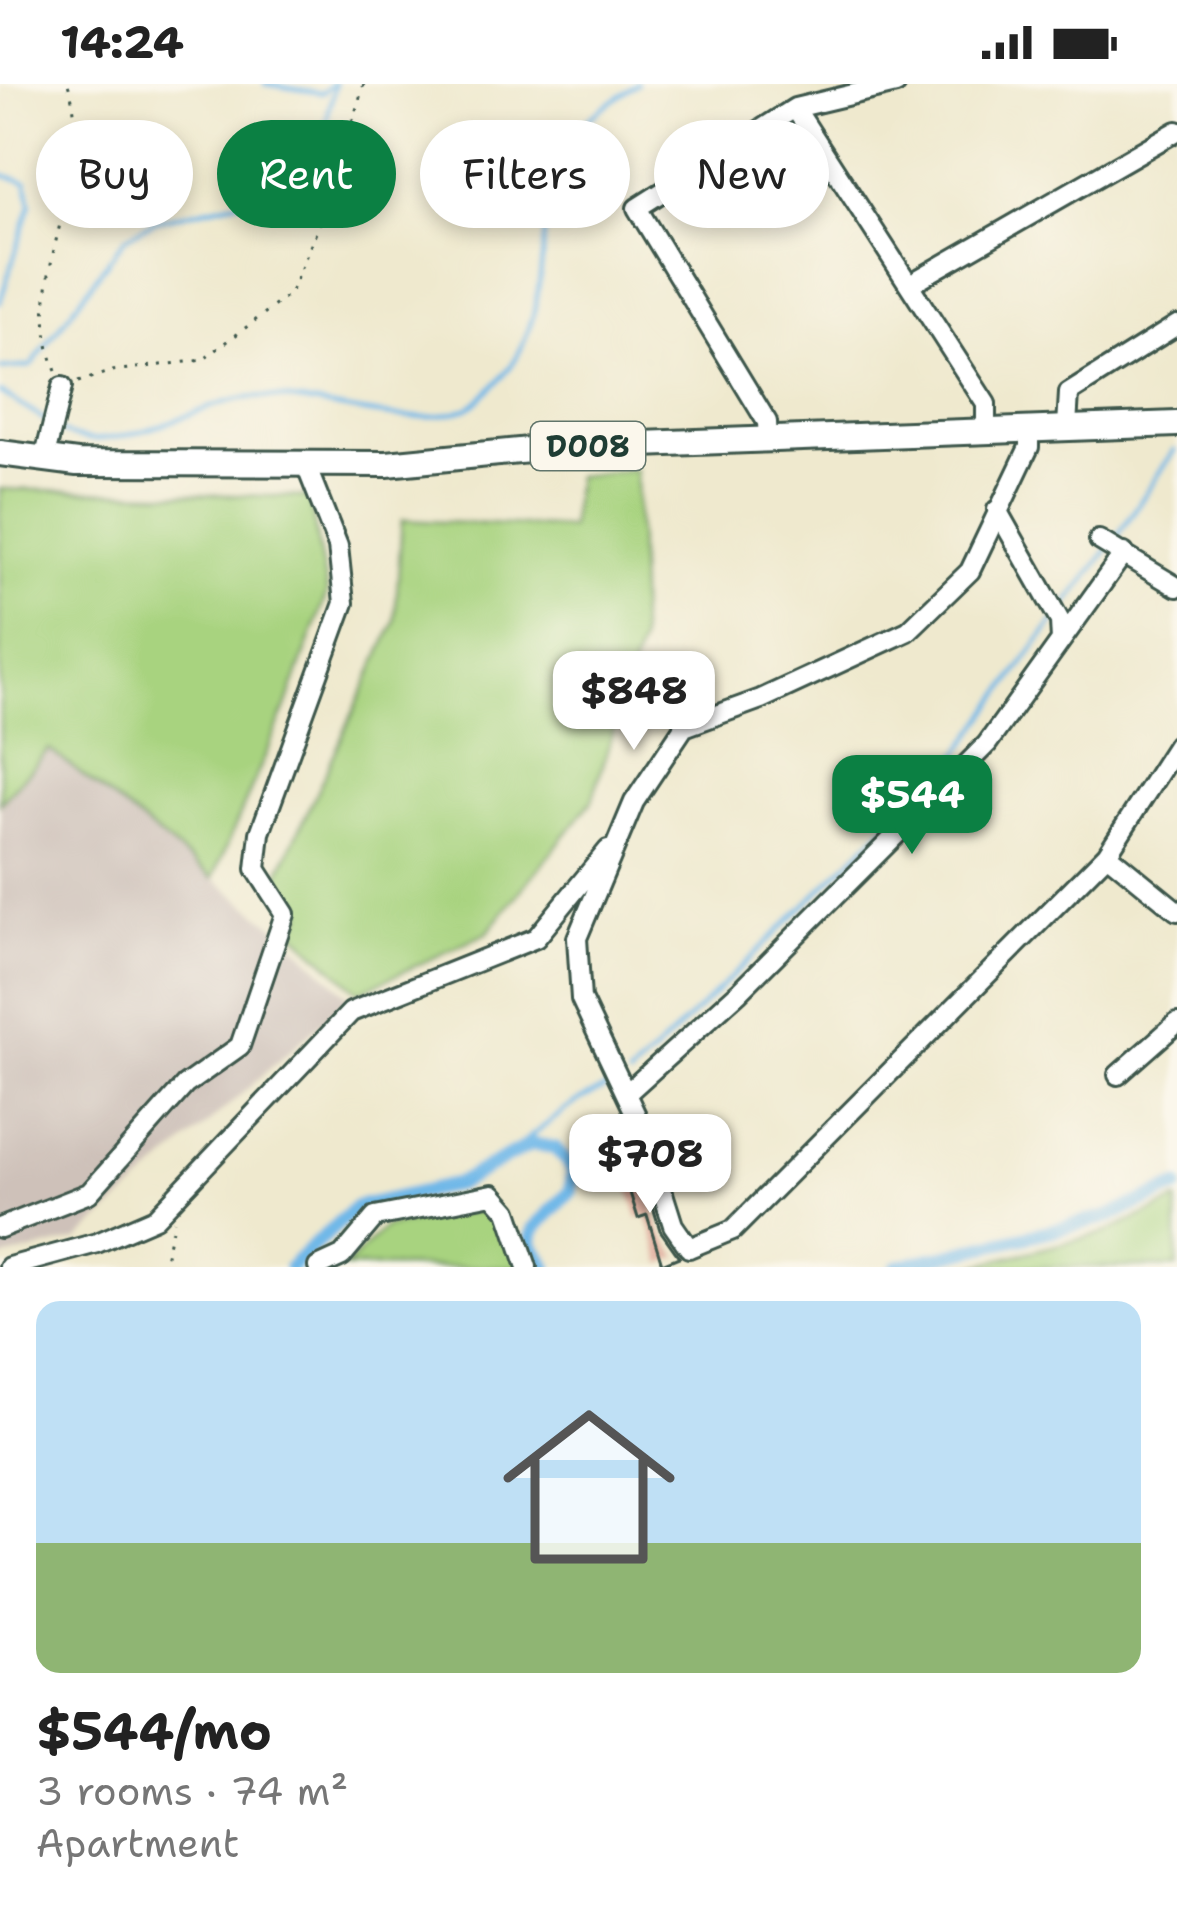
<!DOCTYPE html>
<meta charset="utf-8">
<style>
:root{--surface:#fff;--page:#f2f2f2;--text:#222;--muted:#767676;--accent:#0b8043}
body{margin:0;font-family:"Shantell Sans",sans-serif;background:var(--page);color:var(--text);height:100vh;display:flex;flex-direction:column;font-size:45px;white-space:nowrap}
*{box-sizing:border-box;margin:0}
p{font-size:39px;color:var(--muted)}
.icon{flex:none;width:66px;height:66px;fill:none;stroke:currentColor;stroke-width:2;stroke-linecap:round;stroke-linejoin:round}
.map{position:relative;height:1183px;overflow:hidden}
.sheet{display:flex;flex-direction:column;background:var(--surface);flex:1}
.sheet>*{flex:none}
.guide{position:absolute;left:36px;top:36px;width:1107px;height:108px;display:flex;gap:24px}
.price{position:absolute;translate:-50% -102px;padding:0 27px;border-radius:24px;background:#fff;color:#222;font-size:39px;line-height:78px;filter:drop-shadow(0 3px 6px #0008)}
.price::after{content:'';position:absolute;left:50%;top:72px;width:36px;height:27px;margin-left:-18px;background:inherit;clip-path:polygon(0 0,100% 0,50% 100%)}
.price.current{background:var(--accent);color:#fff}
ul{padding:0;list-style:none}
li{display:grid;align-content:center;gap:24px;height:636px;padding:0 36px}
li span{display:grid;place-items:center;height:372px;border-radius:24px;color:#555}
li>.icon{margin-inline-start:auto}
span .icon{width:216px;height:216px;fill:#fffc;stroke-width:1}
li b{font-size:51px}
.tag{padding:0 42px;border-radius:54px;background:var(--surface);box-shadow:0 6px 18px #0003;font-size:42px;line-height:108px}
.tag.current{background:var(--accent);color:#fff}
.status{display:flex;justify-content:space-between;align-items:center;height:84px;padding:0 60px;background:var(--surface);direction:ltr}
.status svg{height:33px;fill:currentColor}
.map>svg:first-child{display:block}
.industrial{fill:#cec1b9}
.green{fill:#a8d37f;stroke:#64885a;stroke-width:3}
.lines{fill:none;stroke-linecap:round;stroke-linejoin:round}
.stream{stroke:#70b8e8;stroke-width:4.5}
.canal{stroke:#70b8e8;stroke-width:14}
.building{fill:#dfac9b}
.minor-casing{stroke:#3e574b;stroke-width:24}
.major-casing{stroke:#3e574b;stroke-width:30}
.path{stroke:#3e574b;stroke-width:3;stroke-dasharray:3 9;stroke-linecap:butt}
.minor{stroke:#fff;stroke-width:18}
.major{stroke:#fff;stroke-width:24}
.labels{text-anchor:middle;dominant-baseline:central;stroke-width:10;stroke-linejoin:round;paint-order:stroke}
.shield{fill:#fbf7ec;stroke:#61756b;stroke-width:3}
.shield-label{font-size:30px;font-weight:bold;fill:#1f3d34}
</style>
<div class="status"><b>14:24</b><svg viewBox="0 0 49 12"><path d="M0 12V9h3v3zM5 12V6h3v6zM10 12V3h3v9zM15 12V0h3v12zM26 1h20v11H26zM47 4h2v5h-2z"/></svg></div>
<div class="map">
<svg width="1177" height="1183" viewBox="0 0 1177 1183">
<rect width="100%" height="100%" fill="#fbf7ec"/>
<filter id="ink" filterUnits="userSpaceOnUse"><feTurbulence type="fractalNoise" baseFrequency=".00833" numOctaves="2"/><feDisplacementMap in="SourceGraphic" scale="24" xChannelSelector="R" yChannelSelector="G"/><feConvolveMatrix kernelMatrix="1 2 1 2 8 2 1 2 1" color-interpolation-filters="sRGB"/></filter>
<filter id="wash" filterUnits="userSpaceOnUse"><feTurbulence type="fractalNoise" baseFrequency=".004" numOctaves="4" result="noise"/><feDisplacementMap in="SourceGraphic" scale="48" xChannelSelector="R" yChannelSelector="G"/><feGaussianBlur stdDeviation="2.7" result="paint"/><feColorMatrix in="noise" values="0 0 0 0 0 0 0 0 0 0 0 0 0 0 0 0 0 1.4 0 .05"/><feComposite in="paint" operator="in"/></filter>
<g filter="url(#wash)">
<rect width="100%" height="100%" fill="#efe9ce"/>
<path class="industrial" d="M 49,665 L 282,848 L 350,913 L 78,1156 L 0,1175 L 0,719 Z"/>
<path class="green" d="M 636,386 L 640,558 L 592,717 L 487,849 L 359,908 L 295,849 L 302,829 L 277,794 L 395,538 L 402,436 L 570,444 L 576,392 Z
M 0,405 L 309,413 L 327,509 L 286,623 L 213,794 L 49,665 L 0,719 Z
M 1177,1117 L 1177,1183 L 968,1183 L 1105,1149 Z
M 476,1127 L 502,1131 L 520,1183 L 345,1183 L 385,1143 Z"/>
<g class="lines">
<path class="stream" d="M 265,0 L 322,9 L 332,0
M 0,90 L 27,98 L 31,120 L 0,218
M 0,285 L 31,282 L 125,154 L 155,137 L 256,113 L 300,92 L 320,65 L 335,0
M 0,308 L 48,338
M 58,345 C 104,378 191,323 240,315 C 304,305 395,351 465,325 C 475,322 485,309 493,302 C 541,261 540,184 547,125 C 548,110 548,93 554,80 C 572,40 602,24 637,0
M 1115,456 L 1174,366
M 1061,528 L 1108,465
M 629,993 L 958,671 L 1054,537
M 507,1070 L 575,1019 L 609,1002"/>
<path class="canal" d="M 290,1183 L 356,1123 L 457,1100 L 531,1060 L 555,1064 L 573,1085 L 571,1107 L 534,1145 L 531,1159 L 547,1183
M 897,1183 L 1107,1133 L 1177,1103"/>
</g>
<g id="blocks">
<path class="building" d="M 627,1043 L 633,1059 L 615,1066 L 619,1076 L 610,1079 L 600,1054 Z
M 643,1090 L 660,1146 L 679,1173 L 662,1180 L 647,1131 L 638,1134 L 626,1096 Z"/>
</g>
</g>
<g filter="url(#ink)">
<use href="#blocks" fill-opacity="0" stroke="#3e574b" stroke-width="3"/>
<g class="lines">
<g class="minor-casing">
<path id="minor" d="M 795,24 L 896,0
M 910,200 L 1177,47
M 1067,342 L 1069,309 L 1177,241
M 768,357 L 767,338 L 637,124 L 795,24 L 986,320 L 986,345
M 44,376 L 62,303
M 997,426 L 1060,537 L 1061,557
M 1099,456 L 1177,503
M 1107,770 L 1177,827
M 1118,991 L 1177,939
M 626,1010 L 739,908 L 987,660 L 1124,469
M 0,1144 L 89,1109 L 185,1001 L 240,962 L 285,830 L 256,785 L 260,749 L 344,519 L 338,462 L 305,379
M 689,1164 L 673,1141 L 643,1046 L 581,915 L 577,854 L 634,718 L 684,643 L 761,615 L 908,547 L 970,487 L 1029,363 L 1029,343
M 689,1164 L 733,1146 L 1107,770 L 1177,661
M 9,1183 L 97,1159 L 155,1134 L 351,928 L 536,854 L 608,766
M 318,1183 L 342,1172 L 375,1133 L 493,1110 L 508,1127 L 527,1183"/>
</g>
<g class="major-casing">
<path id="major" d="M 0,369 L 77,379 L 387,380 L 560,363 L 1177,340"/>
</g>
<path class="path" d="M 56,287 C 17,194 99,95 68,0
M 78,298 L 112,287 L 203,276 L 290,210 L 325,127 L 364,0
M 163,1183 L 174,1136"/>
<use href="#minor" class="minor"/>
<use href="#major" class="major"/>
</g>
</g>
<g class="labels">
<rect class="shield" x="531" y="338" width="114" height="48" rx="9"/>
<g class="shield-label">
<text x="588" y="362">D008</text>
</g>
</g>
</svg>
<b class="price" style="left:634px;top:669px">$848</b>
<b class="price current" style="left:912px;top:773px">$544</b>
<b class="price" style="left:650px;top:1132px">$708</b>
<div class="guide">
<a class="tag">Buy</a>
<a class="tag current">Rent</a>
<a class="tag">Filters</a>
<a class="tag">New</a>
</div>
</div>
<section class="sheet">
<ul>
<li><span style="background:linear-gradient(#bfe0f5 65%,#8fb573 0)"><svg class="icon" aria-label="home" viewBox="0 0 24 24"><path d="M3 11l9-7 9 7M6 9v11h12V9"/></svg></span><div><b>$544/mo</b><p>3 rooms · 74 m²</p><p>Apartment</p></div></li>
</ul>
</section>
